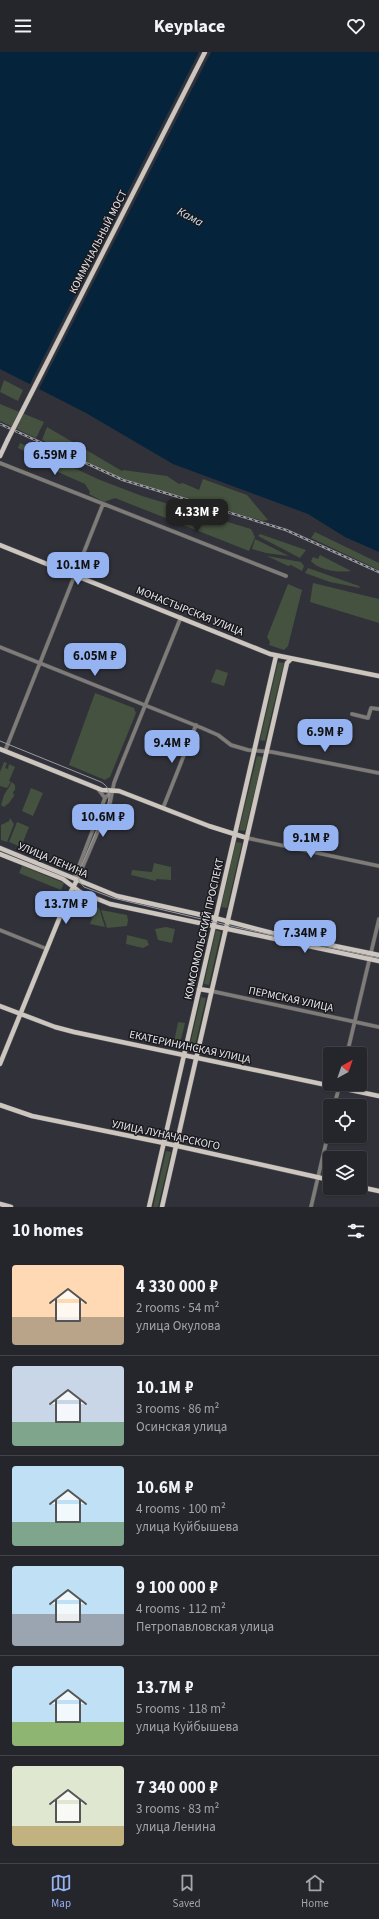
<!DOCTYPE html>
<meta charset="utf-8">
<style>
:root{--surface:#25252c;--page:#313138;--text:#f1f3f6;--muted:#a3a5a9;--line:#424248;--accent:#95b2f1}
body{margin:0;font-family:"Source Sans 3",sans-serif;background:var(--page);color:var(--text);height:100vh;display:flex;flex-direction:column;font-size:15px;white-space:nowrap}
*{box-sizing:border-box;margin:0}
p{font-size:13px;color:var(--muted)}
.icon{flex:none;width:22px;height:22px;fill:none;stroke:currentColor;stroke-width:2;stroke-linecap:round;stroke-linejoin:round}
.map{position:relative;height:1155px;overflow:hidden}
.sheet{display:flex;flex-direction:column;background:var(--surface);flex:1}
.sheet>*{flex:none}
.needle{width:26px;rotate:40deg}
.controls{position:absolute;left:323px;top:995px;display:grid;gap:8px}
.controls a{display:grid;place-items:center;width:44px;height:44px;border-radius:4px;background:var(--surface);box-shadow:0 1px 3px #0004,0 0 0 1px var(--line);font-size:20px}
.price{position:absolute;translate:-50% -34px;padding:0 9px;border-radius:8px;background:var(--accent);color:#111;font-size:13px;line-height:26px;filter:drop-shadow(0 1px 2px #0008)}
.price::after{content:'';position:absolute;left:50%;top:24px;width:12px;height:9px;margin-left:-6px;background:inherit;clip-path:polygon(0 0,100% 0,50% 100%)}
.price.selected{background:#222;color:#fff}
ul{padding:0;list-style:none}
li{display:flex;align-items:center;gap:12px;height:100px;padding:0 12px}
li+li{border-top:1px solid var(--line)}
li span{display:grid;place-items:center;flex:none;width:112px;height:80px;border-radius:4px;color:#555}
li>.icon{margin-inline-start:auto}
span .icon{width:48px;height:48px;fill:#fffc;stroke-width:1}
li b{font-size:17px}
h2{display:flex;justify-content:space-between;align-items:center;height:48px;padding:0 12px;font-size:17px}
header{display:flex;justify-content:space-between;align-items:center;height:52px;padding:0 12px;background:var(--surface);font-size:18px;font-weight:700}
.tabs{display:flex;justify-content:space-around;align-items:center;height:56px;border-top:1px solid var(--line);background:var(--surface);font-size:11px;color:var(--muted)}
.tabs a{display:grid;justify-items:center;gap:2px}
.tabs .selected{color:var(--accent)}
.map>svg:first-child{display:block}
.green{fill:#45523f}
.water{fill:#05243b}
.pier{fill:#31313a}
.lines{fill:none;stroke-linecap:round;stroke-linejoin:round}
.minor-casing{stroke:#4e4e57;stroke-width:4.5}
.major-casing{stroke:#4e4e57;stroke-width:5.5}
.minor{stroke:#7f7c78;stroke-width:3.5}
.major{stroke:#ccc6be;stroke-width:4.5}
.tram{stroke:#9a9aa1;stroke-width:1}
.rail-casing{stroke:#9a9aa1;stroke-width:2.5}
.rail{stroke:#19191d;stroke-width:1;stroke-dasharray:3;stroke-linecap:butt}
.major-bridge-casing{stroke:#4e4e57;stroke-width:5.5;stroke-linecap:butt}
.major-bridge{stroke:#ccc6be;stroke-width:4.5}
.labels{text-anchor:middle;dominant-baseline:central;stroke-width:3;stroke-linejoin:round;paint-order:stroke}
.street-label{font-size:11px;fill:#e7e7ed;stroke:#19191d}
.water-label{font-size:12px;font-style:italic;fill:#cde3f6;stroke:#19191d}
</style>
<header><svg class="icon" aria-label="menu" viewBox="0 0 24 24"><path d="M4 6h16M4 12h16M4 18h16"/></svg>Keyplace<svg class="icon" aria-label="heart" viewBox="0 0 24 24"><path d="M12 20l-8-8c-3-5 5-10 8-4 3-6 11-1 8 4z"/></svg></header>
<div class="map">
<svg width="379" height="1155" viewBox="0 0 379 1155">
<rect width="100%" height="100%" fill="#31313a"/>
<path class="green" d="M 4,328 L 23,338 L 18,349 L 0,340 Z
M 0,352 L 44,370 L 36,386 L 0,369 Z
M 47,375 L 122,419 L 123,418 L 167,424 L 179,432 L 183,431 L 199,438 L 203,427 L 247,443 L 268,468 L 263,469 L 140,433 L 111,422 L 42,388 Z
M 20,391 L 100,428 L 142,444 L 251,477 L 255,485 L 249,499 L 115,446 L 104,450 L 89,442 L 90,440 L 85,432 L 42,413 L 38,415 L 35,404 L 18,396 Z
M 315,480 L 379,511 L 379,518 L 311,486 Z
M 260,482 L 306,498 L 300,506 L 258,484 Z
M 255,487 L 289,504 L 266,501 L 252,497 Z
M 320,503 L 351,519 C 339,521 318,518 311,509 L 313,505 L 318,507 Z
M 267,504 L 301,510 L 304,514 L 302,519 L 291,513 L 288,514 Z
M 308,516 L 359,534 L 360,536 L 330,530 L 305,521 Z
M 313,531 L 379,547 L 379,571 L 310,550 Z
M 288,532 L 302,538 L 288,594 L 284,598 L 269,593 L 270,590 L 267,585 Z
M 278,610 L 284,611 L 265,689 L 260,688 Z
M 216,617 L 228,621 L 224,634 L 211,630 Z
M 95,641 L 134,656 L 136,661 L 110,725 L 105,728 L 69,713 Z
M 257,704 L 263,705 L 245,779 L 239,778 Z
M 4,710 L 7,711 L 5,716 L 8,717 L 9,712 L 15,715 L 9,729 L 11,730 L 7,736 L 0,734 L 0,720 Z
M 12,730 L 15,733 L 15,738 L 13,740 L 14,744 L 9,751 L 4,755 L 1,753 L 4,743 Z
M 31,736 L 43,741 L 33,764 L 22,759 Z
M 10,766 L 14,772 L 7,790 L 1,788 L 1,773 L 9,769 Z
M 17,770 L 29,775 L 21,795 L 9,790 Z
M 236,790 L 242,791 L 227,856 L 221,855 Z
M 154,811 L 171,815 L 171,828 L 156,827 L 156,829 L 131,823 L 132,818 L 152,820 Z
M 22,814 L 64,831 L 61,838 L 19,821 Z
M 74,845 L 99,856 L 105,875 L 90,872 L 96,856 Z
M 101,858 L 127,863 L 128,868 L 127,874 L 107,876 Z
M 166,875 L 175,877 L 172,891 L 158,888 L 155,877 Z
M 216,878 L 221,880 L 209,933 L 204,932 Z
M 127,883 L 147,888 L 149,893 L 143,896 L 126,892 Z
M 201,945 L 206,946 L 194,998 L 189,997 Z
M 178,970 L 185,971 L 179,996 L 173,995 Z
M 166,1099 L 171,1100 L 158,1155 L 153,1155 Z"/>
<path class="water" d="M 0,0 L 379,0 L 379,500 L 345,485 L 308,462 L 173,412 L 86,361 L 0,317 Z"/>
<path class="pier" d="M 199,0 L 211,0 L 38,339 L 29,334 Z"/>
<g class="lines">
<g class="minor-casing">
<path id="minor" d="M 0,411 L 286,524
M 0,595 L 202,676 L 218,683 L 231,693 L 248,698 L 272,700 L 379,721
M 352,662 L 368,666 L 371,656 L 379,657
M 5,699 L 103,452
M 98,737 L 105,746
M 163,756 L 196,673
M 247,786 L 379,814
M 74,827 L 105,746 L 111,740
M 77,828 L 110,751 L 114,731 L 119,718 L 181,565
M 0,878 L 47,897
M 211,939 L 379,975
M 347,1002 L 379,867
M 334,1054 L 340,1032
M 311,1155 L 330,1074"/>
</g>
<g class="major-casing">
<path id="major" d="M 0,404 L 8,387
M 0,493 L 270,602 L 379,624
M 0,697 L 102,738 L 119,739 L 209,774 L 247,786
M 0,796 L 117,844 L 215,866 L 272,881 L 379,903
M 0,802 L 63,827 L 80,840 L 110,852 L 379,909
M 199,937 L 211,939
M 0,954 L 55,975 L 74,980 L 379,1044
M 0,1012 L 68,845 L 77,828
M 0,1053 L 32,1064 L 164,1091 L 330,1128
M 360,1135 L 379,1139
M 0,1152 L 11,1155
M 149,1155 L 276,604
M 162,1155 L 287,611 L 291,607"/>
</g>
<use href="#minor" class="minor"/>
<use href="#major" class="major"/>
<path class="tram" d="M 0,689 L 101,730 C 110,735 110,743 108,751 L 78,822 L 79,829 L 84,835 L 113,846 L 235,875 L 379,906"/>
<g class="rail-casing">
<path id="rail" d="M 0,372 L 123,428 L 286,478 L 379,520"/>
</g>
<use href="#rail" class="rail"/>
<g class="major-bridge-casing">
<path id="major-bridge" d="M 8,387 L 205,0"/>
</g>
<use href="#major-bridge" class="major-bridge"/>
</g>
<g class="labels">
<g class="street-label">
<text transform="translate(98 190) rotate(-63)">КОММУНАЛЬНЫЙ МОСТ</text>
<text transform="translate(190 559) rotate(22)">МОНАСТЫРСКАЯ УЛИЦА</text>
<text transform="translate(53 808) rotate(23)">УЛИЦА ЛЕНИНА</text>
<text transform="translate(204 877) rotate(-77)">КОМСОМОЛЬСКИЙ ПРОСПЕКТ</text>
<text transform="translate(291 947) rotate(12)">ПЕРМСКАЯ УЛИЦА</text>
<text transform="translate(190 995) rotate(12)">ЕКАТЕРИНИНСКАЯ УЛИЦА</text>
<text transform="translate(166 1083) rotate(12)">УЛИЦА ЛУНАЧАРСКОГО</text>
</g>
<g class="water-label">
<text transform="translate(190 165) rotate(28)">Кама</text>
</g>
</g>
</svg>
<div class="controls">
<a><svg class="needle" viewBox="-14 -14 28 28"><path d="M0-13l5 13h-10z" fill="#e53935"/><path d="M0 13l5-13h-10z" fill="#a3a5a9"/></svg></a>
<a><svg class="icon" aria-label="locate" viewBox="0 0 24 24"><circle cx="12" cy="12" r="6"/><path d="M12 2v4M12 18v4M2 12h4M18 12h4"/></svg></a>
<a><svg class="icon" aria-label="layers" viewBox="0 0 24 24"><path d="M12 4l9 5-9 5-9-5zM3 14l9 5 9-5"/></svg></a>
</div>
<b class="price" style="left:55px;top:424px">6.59M ₽</b>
<b class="price selected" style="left:197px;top:481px">4.33M ₽</b>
<b class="price" style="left:78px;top:534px">10.1M ₽</b>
<b class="price" style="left:95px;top:625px">6.05M ₽</b>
<b class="price" style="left:325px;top:701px">6.9M ₽</b>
<b class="price" style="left:172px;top:712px">9.4M ₽</b>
<b class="price" style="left:103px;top:786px">10.6M ₽</b>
<b class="price" style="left:311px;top:807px">9.1M ₽</b>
<b class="price" style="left:66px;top:873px">13.7M ₽</b>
<b class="price" style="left:305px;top:902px">7.34M ₽</b>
</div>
<section class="sheet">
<h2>10 homes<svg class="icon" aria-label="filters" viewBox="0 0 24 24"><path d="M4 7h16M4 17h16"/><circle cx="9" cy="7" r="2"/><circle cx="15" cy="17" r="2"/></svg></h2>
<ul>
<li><span style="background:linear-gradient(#ffd9b3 65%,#b9a48a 0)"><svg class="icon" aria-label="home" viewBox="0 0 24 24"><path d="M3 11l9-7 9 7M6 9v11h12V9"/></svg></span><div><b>4 330 000 ₽</b><p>2 rooms · 54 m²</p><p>улица Окулова</p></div></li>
<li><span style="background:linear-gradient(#c9d6e8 70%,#7fa58c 0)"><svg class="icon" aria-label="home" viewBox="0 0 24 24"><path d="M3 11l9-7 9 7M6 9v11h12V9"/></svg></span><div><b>10.1M ₽</b><p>3 rooms · 86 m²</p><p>Осинская улица</p></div></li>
<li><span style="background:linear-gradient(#bfe0f5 70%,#7fa58c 0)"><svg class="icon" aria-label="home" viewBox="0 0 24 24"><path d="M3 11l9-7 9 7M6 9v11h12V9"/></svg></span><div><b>10.6M ₽</b><p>4 rooms · 100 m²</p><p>улица Куйбышева</p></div></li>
<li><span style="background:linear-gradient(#bfe0f5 60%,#9aa5b1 0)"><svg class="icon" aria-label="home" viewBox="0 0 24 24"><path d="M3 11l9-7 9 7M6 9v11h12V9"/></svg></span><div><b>9 100 000 ₽</b><p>4 rooms · 112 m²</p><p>Петропавловская улица</p></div></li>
<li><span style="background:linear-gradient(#bfe0f5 70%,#8fb573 0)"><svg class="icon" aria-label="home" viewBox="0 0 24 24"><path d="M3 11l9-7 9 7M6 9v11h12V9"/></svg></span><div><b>13.7M ₽</b><p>5 rooms · 118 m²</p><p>улица Куйбышева</p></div></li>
<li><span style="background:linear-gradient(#dfe7d0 75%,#c2b280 0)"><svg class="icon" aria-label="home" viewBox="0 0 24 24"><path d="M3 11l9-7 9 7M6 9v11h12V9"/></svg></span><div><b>7 340 000 ₽</b><p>3 rooms · 83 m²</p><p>улица Ленина</p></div></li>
</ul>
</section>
<nav class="tabs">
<a class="selected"><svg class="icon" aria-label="map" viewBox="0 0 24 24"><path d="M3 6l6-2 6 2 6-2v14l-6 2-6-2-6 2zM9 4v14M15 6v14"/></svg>Map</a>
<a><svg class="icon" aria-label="saved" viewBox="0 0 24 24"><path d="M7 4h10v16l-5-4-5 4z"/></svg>Saved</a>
<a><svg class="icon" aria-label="home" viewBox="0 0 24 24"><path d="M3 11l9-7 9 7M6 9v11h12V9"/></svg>Home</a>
</nav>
